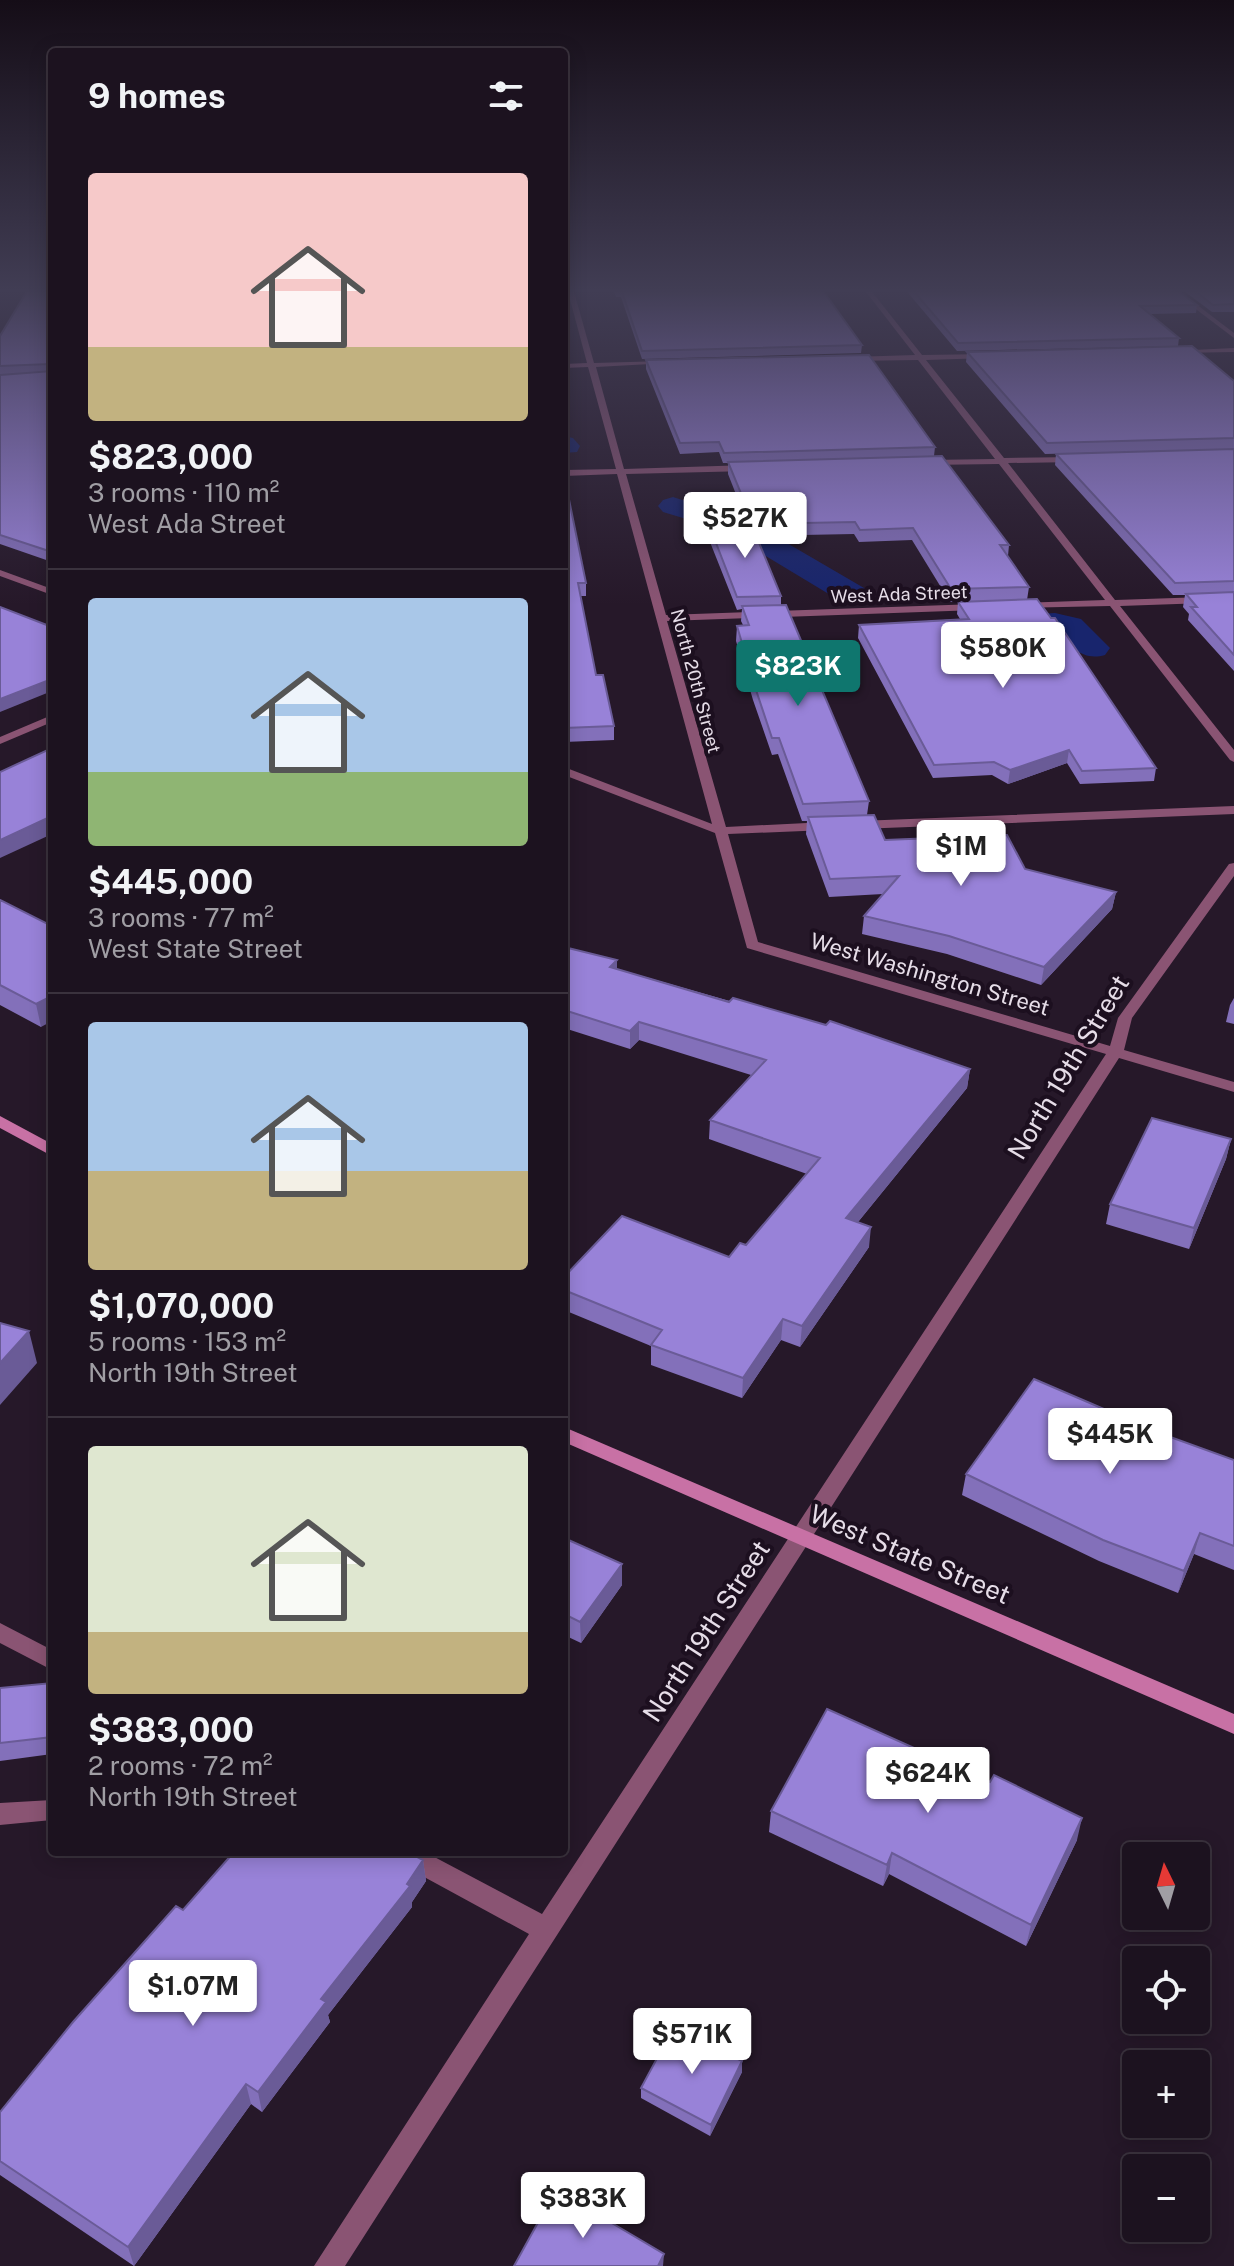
<!DOCTYPE html>
<meta charset="utf-8">
<style>
:root{--surface:#1c121f;--page:#29202c;--text:#f1f3f6;--muted:#a09ea4;--line:#3a323d;--accent:#0f766e}
body{margin:0;font-family:"Public Sans",sans-serif;background:var(--page);color:var(--text);height:100vh;display:flex;flex-direction:column;font-size:30px;white-space:nowrap}
*{box-sizing:border-box;margin:0}
p{font-size:26px;color:var(--muted)}
.icon{flex:none;width:44px;height:44px;fill:none;stroke:currentColor;stroke-width:2;stroke-linecap:round;stroke-linejoin:round}
.map{position:relative;flex:1;overflow:hidden}
.sheet{position:absolute;left:48px;top:48px;width:520px;height:1808px;display:flex;flex-direction:column;background:var(--surface);border-radius:8px;box-shadow:0 4px 20px #0003,0 0 0 2px var(--line)}
.sheet>*{flex:none}
.needle{width:52px;rotate:355deg}
.fabs{position:absolute;left:1122px;top:1842px;display:grid;gap:16px}
.fabs a{display:grid;place-items:center;width:88px;height:88px;border-radius:8px;background:var(--surface);box-shadow:0 4px 20px #0003,0 0 0 2px var(--line);font-size:40px}
.price{position:absolute;translate:-50% -68px;padding:0 18px;border-radius:8px;background:#fff;color:#222;font-size:26px;line-height:52px;filter:drop-shadow(0 2px 4px #0008)}
.price::after{content:'';position:absolute;left:50%;top:48px;width:24px;height:18px;margin-left:-12px;background:inherit;clip-path:polygon(0 0,100% 0,50% 100%)}
.price.active{background:var(--accent);color:#fff}
ul{padding:0;list-style:none}
li{display:grid;align-content:center;gap:16px;height:424px;padding:0 40px}
li+li{border-top:2px solid var(--line)}
li span{display:grid;place-items:center;height:248px;border-radius:8px;color:#555}
li>.icon{margin-inline-start:auto}
span .icon{width:144px;height:144px;fill:#fffc;stroke-width:1}
li b{font-size:34px}
h2{display:flex;justify-content:space-between;align-items:center;height:96px;padding:0 40px;font-size:34px}
.map>svg:first-child{display:block}
.lines{fill:none;stroke-linecap:round;stroke-linejoin:round}
.canal{fill:#18256d;fill-rule:evenodd}
.minor{fill:#8a5473;fill-rule:evenodd}
.secondary{fill:#c871a5;fill-rule:evenodd}
.wall{fill:#8370ba}
.shaded-wall{fill:#6a5b97}
.building{fill:#9882d8;stroke:#6a5b97;stroke-width:2}
.labels{text-anchor:middle;dominant-baseline:central;stroke-width:8;stroke-linejoin:round;paint-order:stroke}
.far-street-label{font-size:18px;fill:#e6dde8;stroke:#1c0f1f}
.street-label{font-size:22px;fill:#e6dde8;stroke:#1c0f1f}
.near-street-label{font-size:26px;fill:#e6dde8;stroke:#1c0f1f}
</style>
<div class="map">
<svg width="1234" height="2266" viewBox="0 0 1234 2266">
<rect width="100%" height="100%" fill="#261829"/>
<g class="lines">
<path class="canal" d="M 564,436 L 573,438 L 580,446 L 577,452 L 564,453 Z
M 673,497 L 751,522 L 754,530 L 768,532 L 864,588 L 869,595 L 864,602 L 853,605 L 842,602 L 746,544 L 743,536 L 663,512 L 658,506 L 663,500 Z
M 1055,613 L 1081,619 L 1110,648 L 1105,655 C 1083,661 1073,648 1058,634 L 974,632 L 969,625 L 974,618 Z"/>
<path class="minor" d="M 0,288 L 52,288 L 52,291 L 0,292 Z
M 567,288 L 573,288 L 594,363 L 665,361 L 669,363 L 596,367 L 624,469 L 749,465 L 753,468 L 749,471 L 626,474 L 666,615 L 977,604 L 982,607 L 977,610 L 667,621 L 726,827 L 827,822 L 833,826 L 827,830 L 728,834 L 758,942 L 1110,1046 L 1118,1018 L 1229,864 L 1234,863 L 1234,876 L 1132,1018 L 1124,1050 L 1234,1082 L 1234,1092 L 1119,1058 L 345,2266 L 314,2266 L 529,1934 L 393,1860 L 390,1852 L 425,1852 L 542,1914 L 1106,1054 L 747,948 L 715,833 L 564,775 L 564,767 L 712,824 L 617,474 L 564,476 L 564,470 L 616,469 L 588,367 L 564,368 L 564,364 L 587,363 Z
M 863,288 L 869,288 L 922,355 L 991,354 L 988,358 L 926,360 L 1004,458 L 1079,457 L 1080,459 L 1076,462 L 1008,463 L 1115,600 L 1234,596 L 1234,602 L 1120,606 L 1234,750 L 1234,762 L 1230,760 L 1110,606 L 1016,608 L 1015,606 L 1020,603 L 1105,600 L 999,464 L 925,465 L 925,461 L 928,460 L 995,459 L 918,360 L 849,361 L 852,357 L 915,355 Z
M 1168,288 L 1175,288 L 1234,333 L 1234,338 Z
M 1234,348 L 1234,352 L 1176,353 L 1172,351 Z
M 0,570 L 52,589 L 52,595 L 0,576 Z
M 52,715 L 52,722 L 0,744 L 0,737 Z
M 1234,806 L 1234,814 L 859,829 L 853,825 L 859,821 Z
M 0,1623 L 52,1650 L 52,1670 L 0,1643 Z
M 52,1800 L 52,1820 L 0,1825 L 0,1803 Z"/>
<path class="secondary" d="M 0,1116 L 52,1144 L 52,1156 L 0,1128 Z
M 564,1427 L 1234,1714 L 1234,1734 L 564,1442 Z"/>
</g>
<path class="wall" d="M 52,288 L 52,562 L 0,544 L 0,336 Z
M 613,288 L 821,288 L 862,345 L 861,353 L 642,359 L 621,297 L 616,297 Z
M 904,288 L 1174,288 L 1197,305 L 1196,313 L 1150,314 L 1179,338 L 1178,346 L 957,351 Z
M 1180,288 L 1234,288 L 1234,312 L 1212,312 Z
M 967,352 L 1234,381 L 1234,449 L 1045,454 L 966,362 Z
M 646,360 L 935,447 L 934,456 L 1009,545 L 1008,556 L 1029,587 L 1027,600 L 1156,768 L 1154,781 L 1080,784 L 1067,763 L 1008,784 L 992,775 L 933,778 L 858,638 L 859,625 L 960,619 L 957,614 L 958,602 L 950,602 L 912,540 L 859,542 L 854,534 L 802,535 L 798,527 L 778,536 L 756,537 L 781,596 L 781,605 L 869,801 L 867,815 L 885,840 L 1025,869 L 1116,892 L 1112,909 L 1041,985 L 947,954 L 862,934 L 864,916 L 883,894 L 829,897 L 806,834 L 807,821 L 802,821 L 778,754 L 772,755 L 753,700 L 736,641 L 737,626 L 743,625 L 741,621 L 742,609 L 737,610 L 710,542 L 711,530 L 745,517 L 728,474 L 728,463 L 723,463 L 719,452 L 680,454 L 646,369 Z
M 1234,449 L 1234,671 L 1188,620 L 1189,614 L 1183,607 L 1185,595 L 1173,595 L 1055,465 L 1056,454 Z
M 564,475 L 586,583 L 586,596 L 580,596 L 596,675 L 614,726 L 614,740 L 564,742 Z
M 0,900 L 52,926 L 41,1027 L 0,1005 Z
M 564,947 L 617,969 L 970,1069 L 967,1088 L 858,1222 L 869,1247 L 800,1347 L 781,1340 L 742,1398 L 651,1365 L 651,1346 L 564,1310 L 564,1277 L 729,1257 L 746,1245 L 807,1174 L 709,1139 L 710,1120 L 751,1075 L 639,1040 L 630,1049 L 564,1028 Z
M 1234,998 L 1234,1024 L 1226,1022 L 1230,1005 Z
M 1231,1139 L 1226,1159 L 1189,1249 L 1106,1224 L 1110,1204 Z
M 1162,1434 L 1234,1460 L 1234,1570 L 1194,1554 L 1178,1593 L 1099,1561 L 962,1495 L 966,1474 Z
M 564,1538 L 622,1564 L 622,1585 L 581,1643 L 564,1635 Z
M 52,1683 L 52,1754 L 0,1761 L 0,1688 Z
M 771,1811 L 1077,1840 L 1026,1946 L 889,1874 L 883,1886 L 769,1832 Z
M 431,1852 L 446,1852 L 442,1857 Z
M 423,1860 L 426,1881 L 412,1902 L 412,1907 L 328,2015 L 330,2022 L 262,2112 L 251,2104 L 134,2266 L 0,2175 L 0,2112 L 183,1910 Z
M 742,2061 L 742,2072 L 710,2136 L 641,2098 L 641,2088 Z"/>
<path class="shaded-wall" d="M 798,514 L 798,527 L 778,536 L 778,524 Z
M 52,679 L 52,691 L 0,712 L 0,699 Z
M 1069,750 L 1067,763 L 1008,784 L 1010,770 Z
M 52,816 L 52,834 L 0,858 L 0,840 Z
M 569,819 L 569,835 L 564,838 L 564,822 Z
M 1116,892 L 1112,909 L 1041,985 L 1044,967 Z
M 617,960 L 617,978 L 610,967 Z
M 52,996 L 52,1021 L 41,1027 L 36,1004 Z
M 639,1022 L 639,1040 L 630,1049 L 630,1031 Z
M 970,1069 L 967,1088 L 845,1238 L 846,1218 Z
M 566,1110 L 566,1132 L 564,1133 L 564,1111 Z
M 1231,1139 L 1226,1159 L 1189,1249 L 1194,1228 Z
M 871,1227 L 869,1247 L 800,1347 L 802,1326 Z
M 783,1319 L 781,1340 L 742,1398 L 743,1378 Z
M 29,1331 L 37,1363 L 0,1405 L 0,1363 Z
M 1200,1533 L 1194,1554 L 1178,1593 L 1184,1571 Z
M 622,1564 L 622,1585 L 581,1643 L 580,1622 Z
M 1082,1818 L 1077,1840 L 1026,1946 L 1031,1925 Z
M 892,1853 L 889,1874 L 883,1886 L 887,1865 Z
M 423,1860 L 426,1881 L 412,1902 L 412,1907 L 328,2015 L 330,2022 L 262,2112 L 258,2092 L 321,1999 Z
M 742,2061 L 742,2072 L 710,2136 L 711,2125 Z
M 246,2084 L 251,2104 L 134,2266 L 128,2247 Z
M 664,2254 L 663,2266 L 658,2266 Z"/>
<path class="building" d="M 29,288 L 52,288 L 52,368 L 50,364 L 0,366 L 0,336 Z
M 616,288 L 821,288 L 862,345 L 642,351 L 621,289 L 616,290 Z
M 911,288 L 1174,288 L 1197,305 L 1140,306 L 1179,338 L 958,343 Z
M 1191,288 L 1234,288 L 1234,304 L 1213,305 Z
M 1192,346 L 1234,381 L 1234,438 L 1047,443 L 967,352 Z
M 869,355 L 935,447 L 724,453 L 719,442 L 680,443 L 646,360 Z
M 52,371 L 52,552 L 0,535 L 0,375 Z
M 1234,449 L 1234,581 L 1175,583 L 1056,454 Z
M 942,456 L 1009,545 L 1000,545 L 1029,587 L 951,589 L 913,528 L 860,530 L 855,522 L 803,523 L 798,514 L 778,524 L 754,525 L 728,462 Z
M 564,475 L 586,583 L 578,583 L 596,675 L 603,675 L 614,726 L 564,728 Z
M 748,516 L 781,596 L 737,597 L 711,530 Z
M 1234,592 L 1234,655 L 1191,607 L 1197,607 L 1186,594 Z
M 1037,599 L 1051,618 L 1055,618 L 1156,768 L 1082,771 L 1069,750 L 1010,770 L 994,762 L 934,765 L 859,625 L 969,619 L 958,602 Z
M 786,605 L 869,801 L 803,804 L 779,738 L 772,738 L 754,684 L 737,626 L 749,625 L 742,606 Z
M 0,607 L 52,627 L 52,679 L 0,699 Z
M 52,748 L 52,816 L 0,840 L 0,772 Z
M 874,815 L 885,840 L 1007,835 L 1025,869 L 1116,892 L 1044,967 L 949,936 L 864,916 L 899,876 L 830,879 L 808,817 Z
M 0,900 L 52,926 L 52,996 L 36,1004 L 0,985 Z
M 564,947 L 617,960 L 610,967 L 729,1002 L 733,998 L 826,1025 L 830,1021 L 970,1069 L 846,1218 L 871,1227 L 802,1326 L 783,1319 L 743,1378 L 651,1345 L 662,1330 L 564,1290 L 564,1277 L 622,1216 L 729,1257 L 740,1243 L 746,1245 L 820,1158 L 710,1120 L 766,1060 L 639,1022 L 630,1031 L 564,1010 Z
M 1152,1118 L 1231,1139 L 1194,1228 L 1110,1204 Z
M 0,1323 L 29,1331 L 0,1363 Z
M 1034,1379 L 1162,1434 L 1234,1460 L 1234,1546 L 1200,1533 L 1184,1571 L 1103,1540 L 966,1474 Z
M 564,1538 L 622,1564 L 580,1622 L 564,1614 Z
M 52,1683 L 52,1737 L 0,1743 L 0,1688 Z
M 827,1709 L 990,1782 L 994,1775 L 1082,1818 L 1031,1925 L 892,1853 L 887,1865 L 771,1811 Z
M 234,1852 L 408,1852 L 423,1860 L 407,1884 L 410,1886 L 321,1999 L 326,2002 L 258,2092 L 246,2084 L 128,2247 L 0,2161 L 0,2112 L 73,2022 L 176,1906 L 183,1910 Z
M 674,2027 L 742,2061 L 711,2125 L 641,2088 Z
M 556,2190 L 664,2254 L 658,2266 L 514,2266 Z"/>
<linearGradient id="sky" x2="0" y2="1"><stop stop-color="#150d17"/><stop offset="0.48" stop-color="#413d54"/><stop offset="1" stop-color="#413d54" stop-opacity="0"/></linearGradient>
<rect width="1234" height="605" fill="url(#sky)"/>
<g class="labels">
<g class="far-street-label">
<text transform="translate(899 594) rotate(-2)">West Ada Street</text>
<text transform="translate(696 681) rotate(75)">North 20th Street</text>
</g>
<g class="street-label">
<text transform="translate(930 974) rotate(16)">West Washington Street</text>
</g>
<g class="near-street-label">
<text transform="translate(1068 1067) rotate(-59)">North 19th Street</text>
<text transform="translate(910 1554) rotate(23)">West State Street</text>
<text transform="translate(706 1631) rotate(-57)">North 19th Street</text>
</g>
</g>
</svg>
<div class="fabs">
<a><svg class="needle" viewBox="-14 -14 28 28"><path d="M0-13l5 13h-10z" fill="#e53935"/><path d="M0 13l5-13h-10z" fill="#a09ea4"/></svg></a>
<a><svg class="icon" aria-label="locate" viewBox="0 0 24 24"><circle cx="12" cy="12" r="6"/><path d="M12 2v4M12 18v4M2 12h4M18 12h4"/></svg></a>
<a>+</a>
<a>−</a>
</div>
<b class="price" style="left:745px;top:560px">$527K</b>
<b class="price" style="left:1003px;top:690px">$580K</b>
<b class="price active" style="left:798px;top:708px">$823K</b>
<b class="price" style="left:961px;top:888px">$1M</b>
<b class="price" style="left:1110px;top:1476px">$445K</b>
<b class="price" style="left:928px;top:1815px">$624K</b>
<b class="price" style="left:193px;top:2028px">$1.07M</b>
<b class="price" style="left:692px;top:2076px">$571K</b>
<b class="price" style="left:583px;top:2240px">$383K</b>
<section class="sheet">
<h2>9 homes<svg class="icon" aria-label="filters" viewBox="0 0 24 24"><path d="M4 7h16M4 17h16"/><circle cx="9" cy="7" r="2"/><circle cx="15" cy="17" r="2"/></svg></h2>
<ul>
<li><span style="background:linear-gradient(#f6c9c9 70%,#c2b280 0)"><svg class="icon" aria-label="home" viewBox="0 0 24 24"><path d="M3 11l9-7 9 7M6 9v11h12V9"/></svg></span><div><b>$823,000</b><p>3 rooms · 110 m²</p><p>West Ada Street</p></div></li>
<li><span style="background:linear-gradient(#a9c7e8 70%,#8fb573 0)"><svg class="icon" aria-label="home" viewBox="0 0 24 24"><path d="M3 11l9-7 9 7M6 9v11h12V9"/></svg></span><div><b>$445,000</b><p>3 rooms · 77 m²</p><p>West State Street</p></div></li>
<li><span style="background:linear-gradient(#a9c7e8 60%,#c2b280 0)"><svg class="icon" aria-label="home" viewBox="0 0 24 24"><path d="M3 11l9-7 9 7M6 9v11h12V9"/></svg></span><div><b>$1,070,000</b><p>5 rooms · 153 m²</p><p>North 19th Street</p></div></li>
<li><span style="background:linear-gradient(#dfe7d0 75%,#c2b280 0)"><svg class="icon" aria-label="home" viewBox="0 0 24 24"><path d="M3 11l9-7 9 7M6 9v11h12V9"/></svg></span><div><b>$383,000</b><p>2 rooms · 72 m²</p><p>North 19th Street</p></div></li>
</ul>
</section>
</div>
